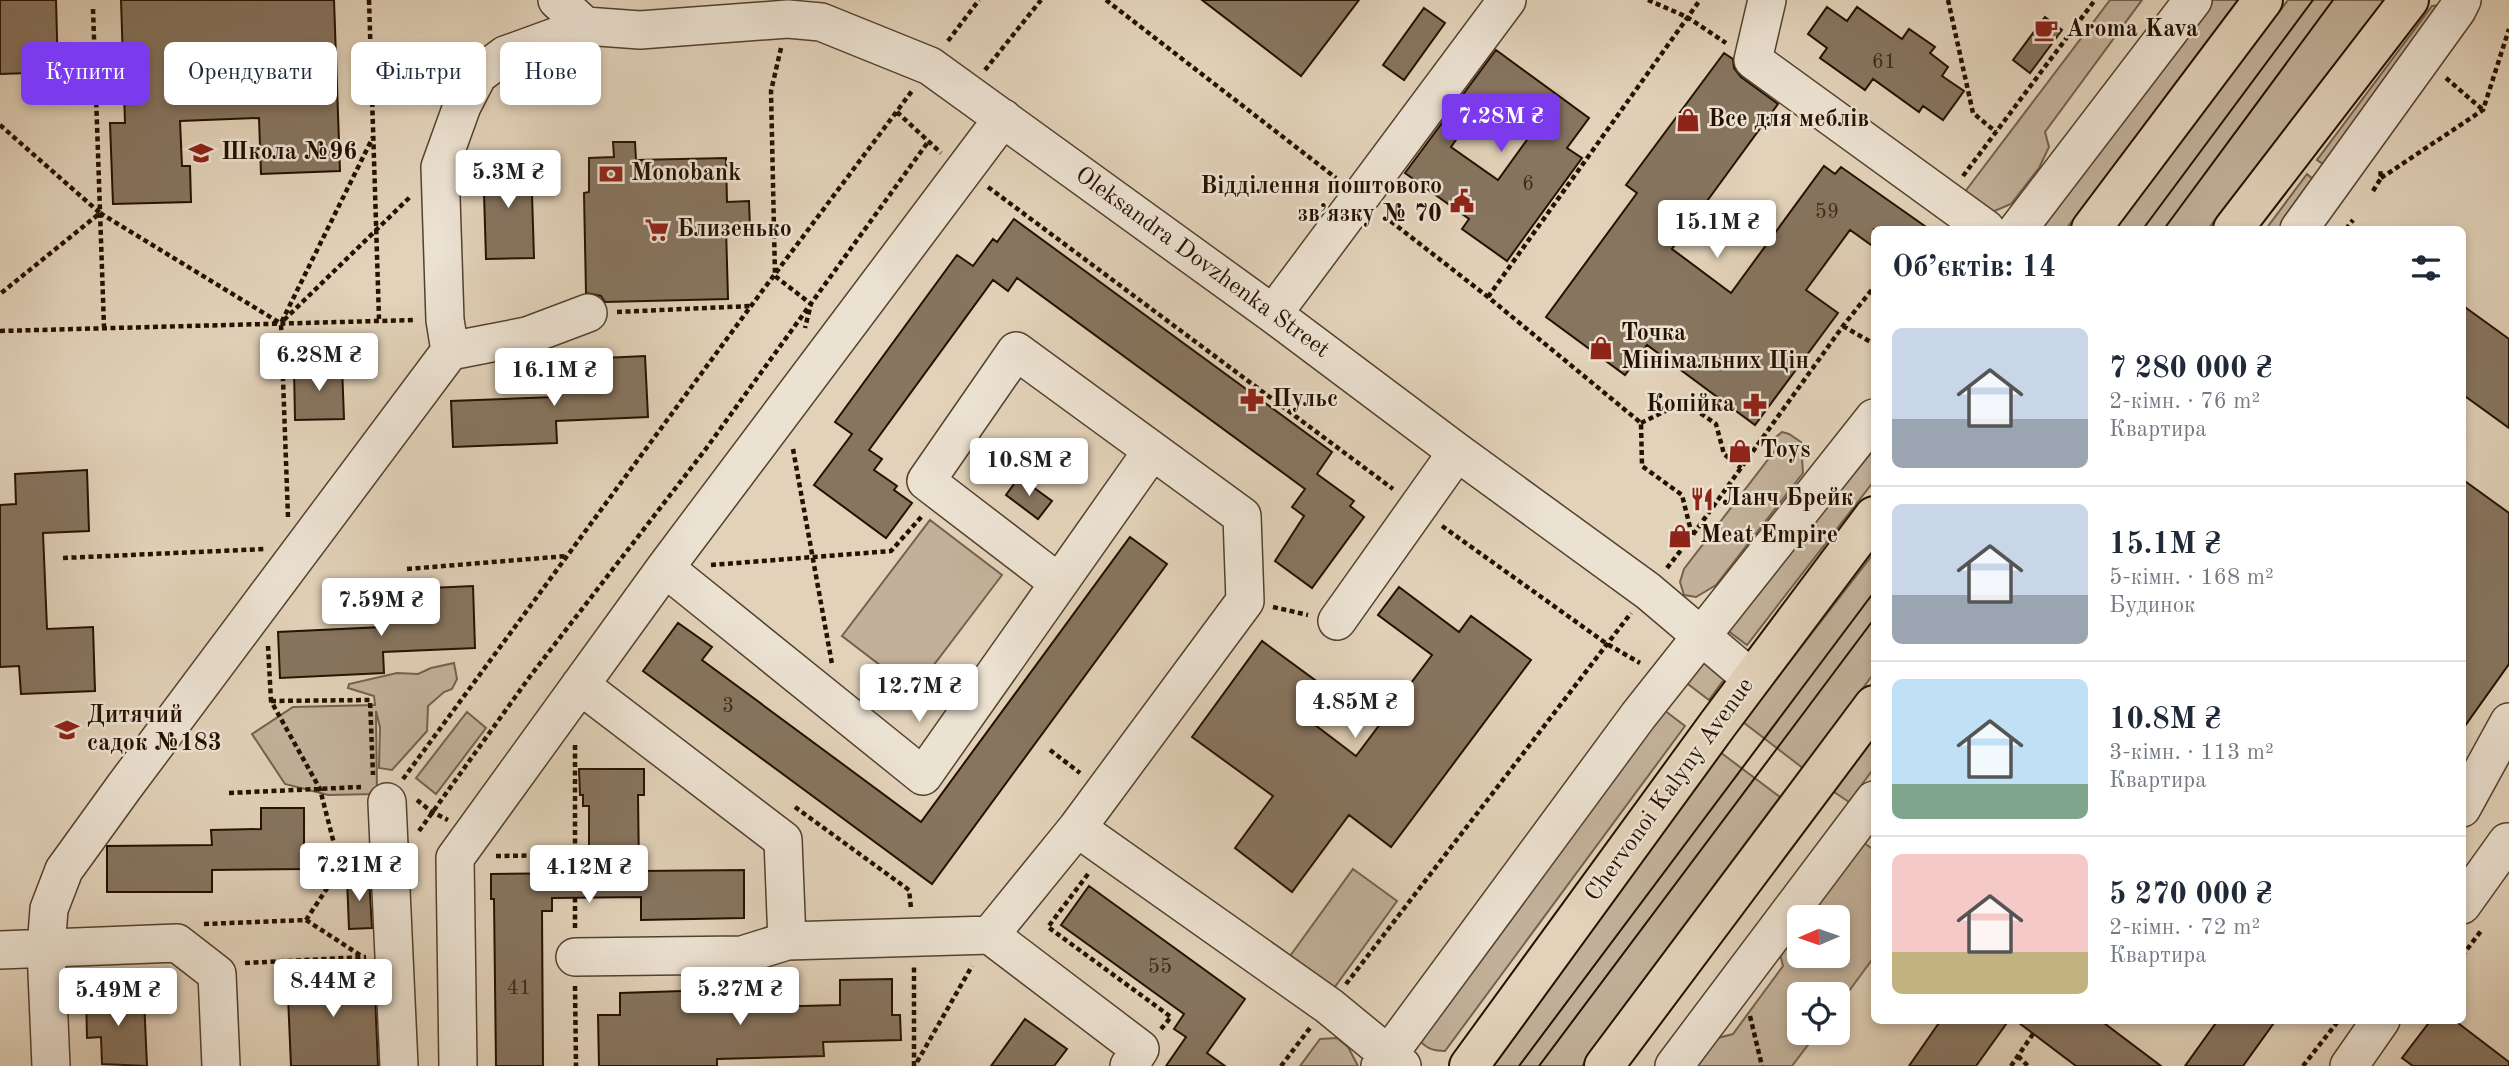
<!DOCTYPE html>
<html lang="uk">
<meta charset="utf-8">
<style>
:root{--surface:#fff;--page:#f2f2f3;--text:#1f2937;--muted:#747a83;--line:#e0e1e3;--accent:#7c3aed}
body{margin:0;font-family:"Old Standard TT",serif;background:var(--page);color:var(--text);height:100vh;display:flex;flex-direction:column;font-size:26px;white-space:nowrap}
*{box-sizing:border-box;margin:0}
p{font-size:23px;color:var(--muted)}
.icon{flex:none;width:38px;height:38px;fill:none;stroke:currentColor;stroke-width:2;stroke-linecap:round;stroke-linejoin:round}
.map{position:relative;flex:1;overflow:hidden}
.drawer{position:absolute;left:1871px;top:226px;width:595px;height:798px;display:flex;flex-direction:column;background:var(--surface);border-radius:10px;box-shadow:0 4px 10px #0003}
.drawer>*{flex:none}
.banner{position:absolute;left:21px;top:42px;width:665px;height:63px;display:flex;gap:14px}
.needle{width:46px;rotate:268deg}
.fabs{position:absolute;left:1787px;top:905px;display:grid;gap:14px}
.fabs a{display:grid;place-items:center;width:63px;height:63px;border-radius:10px;background:var(--surface);box-shadow:0 4px 10px #0003;font-size:35px}
.price{position:absolute;translate:-50% -60px;padding:0 16px;border-radius:7px;background:#fff;color:#222;font-size:23px;line-height:46px;filter:drop-shadow(0 2px 4px #0008)}
.price::after{content:'';position:absolute;left:50%;top:42px;width:21px;height:16px;margin-left:-10px;background:inherit;clip-path:polygon(0 0,100% 0,50% 100%)}
.price.selected{background:var(--accent);color:#fff}
ul{padding:0;list-style:none}
li{display:flex;align-items:center;gap:21px;height:175px;padding:0 21px}
li+li{border-top:2px solid var(--line)}
li span{display:grid;place-items:center;flex:none;width:196px;height:140px;border-radius:10px;color:#555}
li>.icon{margin-inline-start:auto}
span .icon{width:84px;height:84px;fill:#fffc;stroke-width:1}
li b{font-size:30px}
h2{display:flex;justify-content:space-between;align-items:center;height:84px;padding:0 21px;font-size:30px}
.pill{padding:0 24px;border-radius:10px;background:var(--surface);box-shadow:0 4px 10px #0003;font-size:24px;line-height:63px}
.pill.selected{background:var(--accent);color:#fff}
.map>svg:first-child{display:block}
.green{fill:#c2b19a;stroke:#74614d;stroke-width:2}
.building{fill:#877560;stroke:#251100;stroke-width:2;fill-rule:evenodd}
.lines{fill:none;stroke-linecap:round;stroke-linejoin:round}
.minor-casing{stroke:#54412e;stroke-width:40}
.major-casing{stroke:#251100;stroke-width:42}
.path{stroke:#251100;stroke-width:4.5;stroke-dasharray:5 3.5;stroke-linecap:butt}
.minor{stroke:#ece2d2;stroke-width:37}
.major{stroke:#e2d2b9;stroke-width:38}
.tram{stroke:#251100;stroke-width:2}
.labels{text-anchor:middle;dominant-baseline:central;stroke-width:5;stroke-linejoin:round;paint-order:stroke}
.number-label{font-size:21px;fill:#3e2a18}
.poi-label{font-size:24px;font-weight:bold;fill:#251100;stroke:#ece2d2;text-anchor:start}
.street-label{font-size:24px;fill:#251100;stroke:#ece2d2}
</style>
<div class="map">
<svg width="2509" height="1066" viewBox="0 0 2509 1066">
<rect width="100%" height="100%" fill="#e2d2b9"/>
<filter id="stains"><feTurbulence type="fractalNoise" baseFrequency=".00286" numOctaves="4"/><feColorMatrix values="0 0 0 0 .2 0 0 0 0 .09 0 0 0 0 .02 0 0 0 .5 -.17"/></filter>
<radialGradient id="worn" r=".72"><stop offset=".6" stop-color="#630" stop-opacity="0"/><stop offset="1" stop-color="#630" stop-opacity=".3"/></radialGradient>
<path class="green" d="M 2110,0 L 2142,0 L 2045,132 L 2049,147 L 2039,168 L 2011,204 L 1985,215 L 1961,197 Z
M 2213,0 L 2238,0 L 2066,229 L 2042,229 Z
M 2288,0 L 2385,0 L 2208,229 L 2116,229 Z
M 2440,5 L 2329,168 L 2317,160 L 2432,6 Z
M 2307,174 L 2316,182 L 2282,229 L 2266,229 Z
M 1782,432 L 1789,434 L 1801,442 L 1803,473 L 1716,585 L 1696,597 L 1684,595 L 1680,582 L 1684,569 L 1776,449 L 1770,442 Z
M 1874,449 L 1874,481 L 1747,645 L 1727,630 Z
M 930,520 L 1002,575 L 914,691 L 842,636 Z
M 1874,553 L 1874,673 L 1804,769 L 1743,722 Z
M 1702,660 L 1725,678 L 1709,700 L 1684,681 Z
M 454,663 L 457,679 L 452,689 L 444,692 L 428,706 L 427,731 L 392,770 L 379,768 L 380,727 L 376,711 L 377,794 L 328,795 L 285,784 L 252,734 L 293,707 L 375,705 L 374,696 L 348,688 L 349,684 L 397,673 L 418,674 L 431,668 Z
M 1660,707 L 1685,726 L 1445,1051 C 1432,1051 1425,1048 1417,1037 Z
M 467,712 L 486,728 L 436,794 L 416,778 Z
M 1874,736 L 1874,768 L 1849,802 L 1831,790 Z
M 1720,752 L 1784,800 L 1582,1066 L 1493,1066 Z
M 1857,838 L 1874,850 L 1874,957 L 1838,1006 L 1838,994 L 1799,994 L 1799,1032 L 1817,1033 L 1792,1066 L 1691,1066 L 1710,1040 L 1733,1034 L 1783,966 L 1778,946 L 1799,918 L 1799,956 L 1838,956 L 1838,917 L 1799,917 Z
M 1353,869 L 1397,901 L 1329,995 L 1285,963 Z
M 1337,1038 L 1348,1047 L 1358,1066 L 1300,1066 L 1320,1039 Z"/>
<path class="building" d="M 0,0 L 56,0 L 58,72 L 0,74 Z
M 121,0 L 334,0 L 340,171 L 261,174 L 259,118 L 180,121 L 182,166 L 190,166 L 191,202 L 113,204 L 110,123 L 125,123 Z
M 1202,0 L 1359,0 L 1301,76 Z
M 1827,7 L 1847,21 L 1857,7 L 1902,39 L 1909,29 L 1935,47 L 1930,53 L 1948,67 L 1942,76 L 1964,91 L 1943,120 L 1923,106 L 1919,112 L 1873,79 L 1865,90 L 1820,58 L 1827,48 L 1808,34 Z
M 1424,8 L 1445,23 L 1404,80 L 1383,65 Z
M 2045,17 L 2062,30 L 2030,73 L 2013,60 Z
M 1496,50 L 1589,118 L 1567,148 L 1582,158 L 1507,261 L 1462,229 L 1469,219 L 1405,173 ZM 1482,103 L 1529,137 L 1498,180 L 1451,147 Z
M 1724,53 L 1733,59 L 1734,68 L 1741,77 L 1778,104 L 1672,249 L 1731,293 L 1824,166 L 1835,174 L 1841,167 L 1929,229 L 1874,229 L 1874,247 L 1850,230 L 1806,290 L 1838,313 L 1755,425 L 1647,345 L 1625,375 L 1546,317 L 1637,193 L 1626,185 Z
M 613,142 L 635,142 L 636,160 L 726,158 L 727,202 L 749,201 L 750,228 L 726,228 L 728,299 L 605,302 L 601,296 L 586,293 L 584,193 L 589,192 L 589,158 L 614,157 Z
M 527,159 L 528,194 L 532,194 L 534,258 L 486,259 L 483,160 Z
M 1014,219 L 1332,452 L 1317,474 L 1354,501 L 1350,506 L 1364,517 L 1312,588 L 1275,561 L 1304,516 L 1292,507 L 1305,489 L 1017,278 L 1008,291 L 993,280 L 869,450 L 882,459 L 874,470 L 897,486 L 894,490 L 912,503 L 886,538 L 814,485 L 852,434 L 835,422 L 957,255 L 973,266 L 993,239 L 997,242 Z
M 2462,305 L 2509,339 L 2509,428 L 2462,394 Z
M 645,356 L 648,417 L 556,421 L 557,443 L 453,447 L 451,401 L 555,397 L 554,381 L 604,379 L 603,358 Z
M 342,366 L 344,419 L 295,420 L 294,368 Z
M 87,470 L 89,531 L 43,533 L 47,629 L 93,627 L 95,691 L 21,694 L 19,666 L 0,667 L 0,505 L 16,504 L 15,474 Z
M 1019,477 L 1052,501 L 1038,519 L 1006,495 Z
M 2462,479 L 2509,513 L 2509,664 L 2462,730 Z
M 1130,537 L 1167,564 L 932,884 L 643,671 L 678,623 L 712,647 L 702,660 L 921,822 Z
M 473,586 L 475,648 L 383,652 L 384,673 L 280,678 L 278,632 L 382,627 L 381,611 L 431,609 L 430,588 Z
M 1399,587 L 1459,632 L 1471,616 L 1531,660 L 1391,847 L 1349,815 L 1292,892 L 1235,848 L 1273,796 L 1192,737 L 1262,641 L 1319,683 L 1298,712 L 1356,756 L 1432,655 L 1378,615 Z
M 579,769 L 644,769 L 644,795 L 638,795 L 639,871 L 744,870 L 744,918 L 641,920 L 641,897 L 552,898 L 552,911 L 542,911 L 543,1066 L 496,1066 L 494,899 L 491,899 L 491,874 L 582,873 L 582,861 L 589,861 L 589,806 L 583,806 L 583,795 L 580,795 Z
M 261,808 L 304,808 L 304,869 L 212,870 L 212,892 L 107,892 L 107,846 L 212,845 L 211,830 L 261,829 Z
M 369,877 L 372,928 L 349,929 L 347,878 Z
M 1089,886 L 1245,999 L 1207,1053 L 1225,1066 L 1166,1066 L 1186,1037 L 1174,1029 L 1184,1014 L 1061,925 Z
M 374,970 L 378,1066 L 291,1066 L 287,973 Z
M 892,979 L 892,1015 L 900,1015 L 901,1040 L 823,1042 L 824,1056 L 717,1059 L 717,1066 L 599,1066 L 598,1015 L 620,1015 L 620,993 L 715,990 L 716,1008 L 840,1005 L 840,980 Z
M 116,992 L 116,1001 L 144,999 L 147,1066 L 102,1064 L 101,1037 L 87,1038 L 86,993 Z
M 1025,1019 L 1067,1049 L 1054,1066 L 991,1066 Z
M 1941,1020 L 2009,1020 L 1976,1066 L 1909,1066 Z
M 2015,1020 L 2100,1020 L 2161,1066 L 2076,1066 Z
M 2218,1020 L 2276,1020 L 2243,1066 L 2185,1066 Z
M 2431,1020 L 2454,1020 L 2509,1062 L 2509,1066 L 2413,1066 L 2402,1058 Z"/>
<g class="lines">
<g class="minor-casing">
<path id="minor" d="M 557,0 L 585,26
M 1767,0 L 1753,60 L 1986,229
M 2018,229 L 2193,0
M 2299,229 L 2457,10 L 2462,0
M 1273,314 L 1507,0
M 450,351 L 527,336 L 588,313
M 665,568 L 923,776 L 1152,451
M 1337,621 L 1457,452
M 580,685 L 783,840 L 787,941
M 387,802 L 399,1066
M 2462,808 L 2509,722
M 1077,828 L 1329,1006 L 1402,1066
M 2462,905 L 2507,842
M 990,935 L 1077,828 L 1245,601 L 1242,516 L 1016,351 L 926,481 L 1059,583
M 0,950 L 177,943 L 217,974 L 221,1066
M 575,957 L 742,955 L 787,941 L 990,935 L 1140,1049 L 1129,1066
M 51,1066 L 46,949 L 49,909 L 64,870 L 124,787 L 450,351 L 445,320 L 440,167 L 462,106 L 478,75 L 505,55 L 585,26 L 640,30 L 788,19 L 821,22 L 930,66 L 1273,314 L 1457,452 L 1648,591 L 1752,679
M 458,1066 L 455,858 L 665,568 L 1003,118
M 1380,1066 L 1638,716 L 1874,418
M 1674,1066 L 1874,800
M 2349,1066 L 2381,1020"/>
</g>
<g class="major-casing">
<path id="major" d="M 2091,229 L 2263,0
M 2233,229 L 2409,0
M 1469,1066 L 1718,724 L 1874,516
M 1604,1066 L 1874,705"/>
</g>
<path class="path" d="M 369,0 L 379,319
M 1106,0 L 1336,178
M 1648,0 L 1687,17 L 1726,43
M 1948,0 L 1973,113 L 1996,132
M 93,9 L 104,327
M 948,41 L 979,0
M 781,48 L 771,91 L 775,276 L 811,304 L 805,328
M 985,70 L 1041,0
M 2446,78 L 2483,110
M 897,112 L 941,153
M 0,125 L 100,213 L 0,294
M 1963,176 L 2095,0
M 2381,178 L 2483,110 L 2509,29
M 988,187 L 1393,489
M 2373,191 L 2381,178 L 2380,169
M 100,213 L 280,323
M 1384,216 L 1488,297 L 1641,423 L 1642,466 L 1682,495 L 1692,535
M 2346,229 L 2353,220
M 1488,297 L 1700,0
M 617,312 L 751,306
M 284,320 L 410,197
M 1843,326 L 1874,344
M 0,331 L 416,320
M 1641,423 L 1684,402 L 1716,424 L 1724,454 L 1741,468
M 793,449 L 832,664
M 288,517 L 281,323 L 373,137
M 1442,526 L 1607,644 L 1640,663
M 63,558 L 265,549
M 711,565 L 891,551 L 923,515
M 1667,568 L 1692,536 L 1843,326 L 1874,287
M 407,569 L 567,556
M 1273,607 L 1308,615
M 268,646 L 271,701 L 320,789 L 340,867
M 271,701 L 370,700 L 373,775
M 575,745 L 575,873
M 1050,750 L 1080,773
M 403,779 L 751,306 L 912,91
M 229,793 L 361,787
M 417,800 L 432,812 L 448,820
M 795,807 L 909,890 L 911,908
M 419,831 L 531,675 L 705,450 L 928,142
M 496,856 L 575,855
M 1088,874 L 1048,927 L 1171,1017 L 1161,1029
M 306,920 L 363,957
M 204,924 L 306,920 L 357,843
M 575,928 L 575,897
M 2462,956 L 2481,931
M 245,963 L 366,957
M 1346,984 L 1631,613
M 575,986 L 576,1066
M 1750,1016 L 1762,1066
M 2018,1056 L 2028,1066
M 917,1062 L 972,966
M 914,1066 L 914,966
M 1281,1066 L 1310,1028
M 2011,1066 L 2033,1034
M 2303,1066 L 2339,1020"/>
<use href="#minor" class="minor"/>
<use href="#major" class="major"/>
<path class="tram" d="M 2143,229 L 2313,0
M 2164,229 L 2333,0
M 1519,1066 L 1874,592
M 1539,1066 L 1874,619"/>
</g>
<defs>
<g id="cafe-bare" transform="scale(1.89)"><path d="M-5.5-4.5H6V0H3Q3 3.5 0 3.5H-2.5Q-5.5 3.5-5.5 0ZM3-3.2v2h1.7v-2ZM-6 4.5H4V6H-6Z" fill="#8f2418" stroke="#ece2d2" stroke-width="2.5" paint-order="stroke"/></g>
<g id="shop-bare" transform="scale(1.89)"><path d="M-5-2.5h2.3a2.7 3.5 0 0 1 5.4 0H5L5.5 6h-11ZM-1.5-2.5h3a1.5 2.3 0 0 0-3 0Z" fill="#8f2418" stroke="#ece2d2" stroke-width="2.5" paint-order="stroke"/></g>
<g id="school-bare" transform="scale(1.89)"><path d="M0-5L7-2L0 1L-7-2ZM-4 1L0 2.5L4 1V4Q0 6-4 4Z" fill="#8f2418" stroke="#ece2d2" stroke-width="2.5" paint-order="stroke"/></g>
<g id="bank-bare" transform="scale(1.89)"><path d="M-6-4H6V4H-6ZM0-2.3a2.3 2.3 0 1 0 0 4.6a2.3 2.3 0 1 0 0-4.6Z" fill="#8f2418" stroke="#ece2d2" stroke-width="2.5" paint-order="stroke"/></g>
<g id="civic-bare" transform="scale(1.89)"><path d="M-.6-6.5H3V-4.5H.6V-3L4-1V1h2V6H-6V1h2V-1L-.6-3ZM-1.2 2.5V6h2.4V2.5Z" fill="#8f2418" stroke="#ece2d2" stroke-width="2.5" paint-order="stroke"/></g>
<g id="supermarket-bare" transform="scale(1.89)"><path d="M-6-5.5h2.5l.6 2H6L4.5 2H-2.5L-4.4-4H-6ZM-1.5 3.2a1.3 1.3 0 1 0 .1 0ZM3 3.2a1.3 1.3 0 1 0 .1 0Z" fill="#8f2418" stroke="#ece2d2" stroke-width="2.5" paint-order="stroke"/></g>
<g id="pharmacy-bare" transform="scale(1.89)"><path d="M-2-6h4v4h4v4h-4v4h-4v-4h-4v-4h4Z" fill="#8f2418" stroke="#ece2d2" stroke-width="2.5" paint-order="stroke"/></g>
<g id="restaurant-bare" transform="scale(1.89)"><path d="M-5-6h1v4h1v-4h1v4h1v-4h1v5L-1.5 .5V6h-2V.5L-5-1ZM5-6V6H3V1.5H1.5Q1.5-4 5-6Z" fill="#8f2418" stroke="#ece2d2" stroke-width="2.5" paint-order="stroke"/></g>
</defs>
<g fill-rule="evenodd">
<use href="#cafe-bare" x="2046" y="30"/>
<use href="#shop-bare" x="1688" y="120"/>
<use href="#school-bare" x="201" y="153"/>
<use href="#bank-bare" x="611" y="174"/>
<use href="#civic-bare" x="1462" y="201"/>
<use href="#supermarket-bare" x="657" y="230"/>
<use href="#shop-bare" x="1601" y="348"/>
<use href="#pharmacy-bare" x="1252" y="400"/>
<use href="#pharmacy-bare" x="1755" y="405"/>
<use href="#shop-bare" x="1740" y="451"/>
<use href="#restaurant-bare" x="1702" y="499"/>
<use href="#shop-bare" x="1680" y="536"/>
<use href="#school-bare" x="67" y="730"/>
</g>
<g class="labels">
<g class="number-label">
<text x="1884" y="62">61</text>
<text x="1528" y="184">6</text>
<text x="1827" y="212">59</text>
<text x="728" y="706">3</text>
<text x="1160" y="967">55</text>
<text x="519" y="988">41</text>
</g>
<g class="poi-label">
<text x="2066" y="30">Aroma Kava</text>
<text x="1708" y="120">Все для меблів</text>
<text x="221" y="153">Школа №96</text>
<text x="631" y="174">Monobank</text>
<text x="1442" y="187" text-anchor="end">Відділення поштового<tspan x="1442" dy="28">зв’язку № 70</tspan></text>
<text x="677" y="230">Близенько</text>
<text x="1621" y="334">Точка<tspan x="1621" dy="28">Мінімальних Цін</tspan></text>
<text x="1272" y="400">Пульс</text>
<text x="1735" y="405" text-anchor="end">Копійка</text>
<text x="1760" y="451">Toys</text>
<text x="1722" y="499">Ланч Брейк</text>
<text x="1700" y="536">Meat Empire</text>
<text x="87" y="716">Дитячий<tspan x="87" dy="28">садок №183</tspan></text>
</g>
<g class="street-label">
<text transform="translate(1202 263) rotate(36)">Oleksandra Dovzhenka Street</text>
<text transform="translate(1670 790) rotate(-54)">Chervonoi Kalyny Avenue</text>
</g>
</g>
<rect width="100%" height="100%" filter="url(#stains)"/>
<rect width="100%" height="100%" fill="url(#worn)"/>
</svg>
<div class="fabs">
<a><svg class="needle" viewBox="-14 -14 28 28"><path d="M0-13l5 13h-10z" fill="#e53935"/><path d="M0 13l5-13h-10z" fill="#747a83"/></svg></a>
<a><svg class="icon" aria-label="locate" viewBox="0 0 24 24"><circle cx="12" cy="12" r="6"/><path d="M12 2v4M12 18v4M2 12h4M18 12h4"/></svg></a>
</div>
<b class="price selected" style="left:1501px;top:154px">7.28M ₴</b>
<b class="price" style="left:508px;top:210px">5.3M ₴</b>
<b class="price" style="left:1717px;top:260px">15.1M ₴</b>
<b class="price" style="left:319px;top:393px">6.28M ₴</b>
<b class="price" style="left:554px;top:408px">16.1M ₴</b>
<b class="price" style="left:1029px;top:498px">10.8M ₴</b>
<b class="price" style="left:381px;top:638px">7.59M ₴</b>
<b class="price" style="left:919px;top:724px">12.7M ₴</b>
<b class="price" style="left:1355px;top:740px">4.85M ₴</b>
<b class="price" style="left:359px;top:903px">7.21M ₴</b>
<b class="price" style="left:589px;top:905px">4.12M ₴</b>
<b class="price" style="left:333px;top:1019px">8.44M ₴</b>
<b class="price" style="left:740px;top:1027px">5.27M ₴</b>
<b class="price" style="left:118px;top:1028px">5.49M ₴</b>
<div class="banner">
<a class="pill selected">Купити</a>
<a class="pill">Орендувати</a>
<a class="pill">Фільтри</a>
<a class="pill">Нове</a>
</div>
<section class="drawer">
<h2>Об’єктів: 14<svg class="icon" aria-label="filters" viewBox="0 0 24 24"><path d="M4 7h16M4 17h16"/><circle cx="9" cy="7" r="2"/><circle cx="15" cy="17" r="2"/></svg></h2>
<ul>
<li><span style="background:linear-gradient(#c9d6e8 65%,#9aa5b1 0)"><svg class="icon" aria-label="home" viewBox="0 0 24 24"><path d="M3 11l9-7 9 7M6 9v11h12V9"/></svg></span><div><b>7 280 000 ₴</b><p>2-кімн. · 76 m²</p><p>Квартира</p></div></li>
<li><span style="background:linear-gradient(#c9d6e8 65%,#9aa5b1 0)"><svg class="icon" aria-label="home" viewBox="0 0 24 24"><path d="M3 11l9-7 9 7M6 9v11h12V9"/></svg></span><div><b>15.1M ₴</b><p>5-кімн. · 168 m²</p><p>Будинок</p></div></li>
<li><span style="background:linear-gradient(#bfe0f5 75%,#7fa58c 0)"><svg class="icon" aria-label="home" viewBox="0 0 24 24"><path d="M3 11l9-7 9 7M6 9v11h12V9"/></svg></span><div><b>10.8M ₴</b><p>3-кімн. · 113 m²</p><p>Квартира</p></div></li>
<li><span style="background:linear-gradient(#f6c9c9 70%,#c2b280 0)"><svg class="icon" aria-label="home" viewBox="0 0 24 24"><path d="M3 11l9-7 9 7M6 9v11h12V9"/></svg></span><div><b>5 270 000 ₴</b><p>2-кімн. · 72 m²</p><p>Квартира</p></div></li>
</ul>
</section>
</div>
